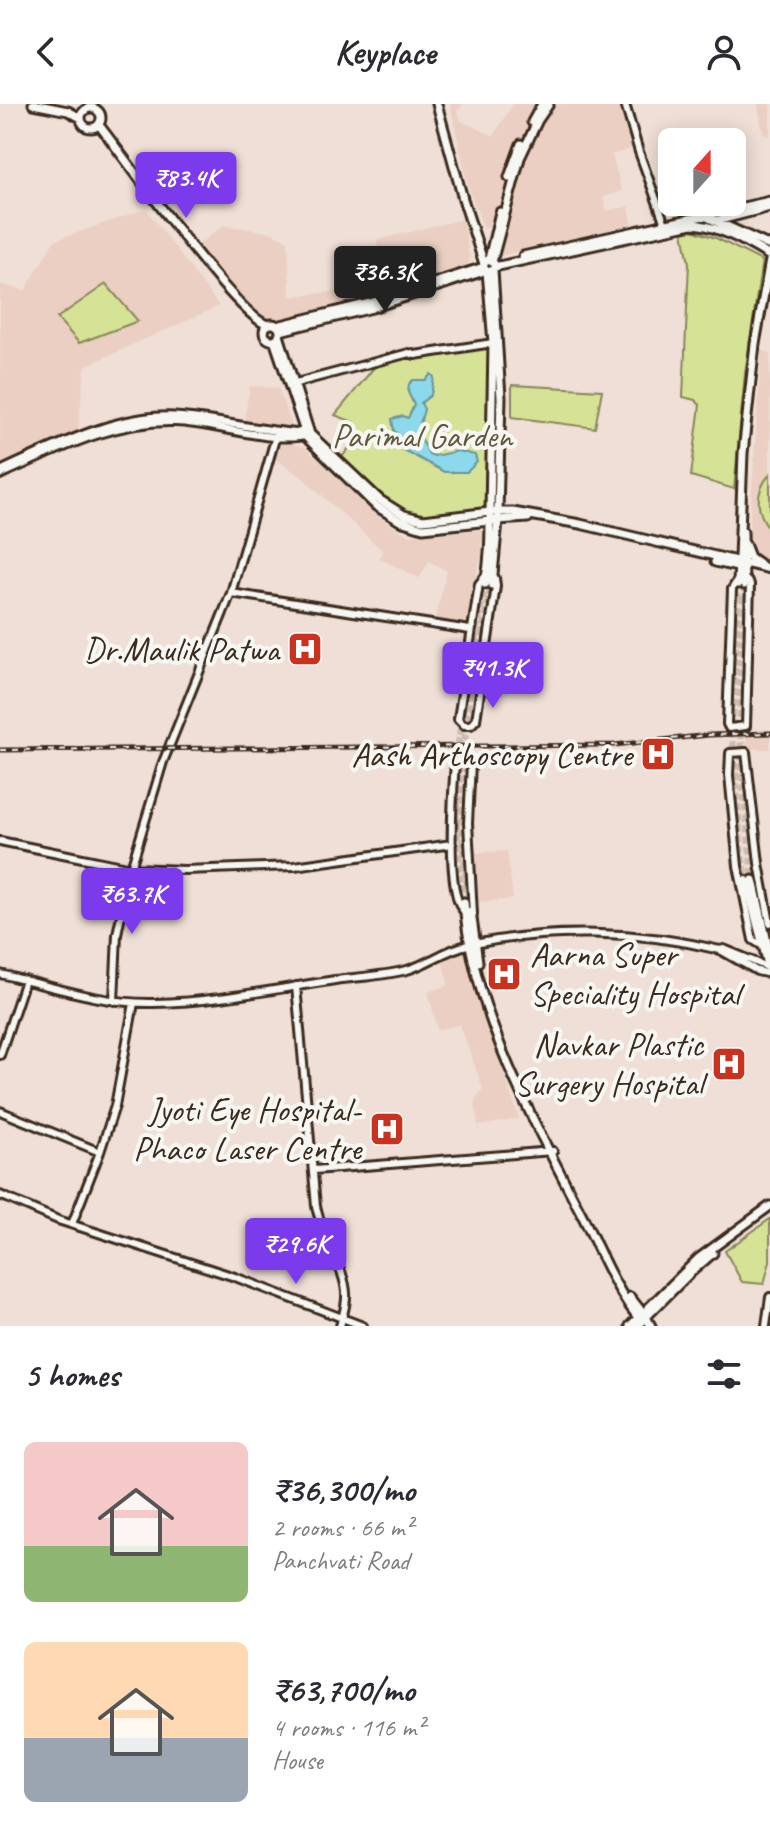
<!DOCTYPE html>
<meta charset="utf-8">
<style>
:root{--surface:#fff;--page:#f2f2f3;--text:#2b2b33;--muted:#7c7c81;--accent:#7c3aed}
body{margin:0;font-family:Caveat,sans-serif;background:var(--page);color:var(--text);height:100vh;display:flex;flex-direction:column;font-size:30px;white-space:nowrap}
*{box-sizing:border-box;margin:0}
p{font-size:26px;color:var(--muted)}
.icon{flex:none;width:44px;height:44px;fill:none;stroke:currentColor;stroke-width:2;stroke-linecap:round;stroke-linejoin:round}
.map{position:relative;height:1222px;overflow:hidden}
.panel{display:flex;flex-direction:column;background:var(--surface);flex:1}
.panel>*{flex:none}
.needle{width:52px;rotate:21deg}
.tools{position:absolute;left:658px;top:24px;display:grid;gap:16px}
.tools a{display:grid;place-items:center;width:88px;height:88px;border-radius:12px;background:var(--surface);box-shadow:0 4px 20px #0003;font-size:40px}
.price{position:absolute;translate:-50% -68px;padding:0 18px;border-radius:8px;background:var(--accent);color:#fff;font-size:26px;line-height:52px;filter:drop-shadow(0 2px 4px #0008)}
.price::after{content:'';position:absolute;left:50%;top:48px;width:24px;height:18px;margin-left:-12px;background:inherit;clip-path:polygon(0 0,100% 0,50% 100%)}
.price.current{background:#222;color:#fff}
ul{padding:0;list-style:none}
li{display:flex;align-items:center;gap:24px;height:200px;padding:0 24px}
li span{display:grid;place-items:center;flex:none;width:224px;height:160px;border-radius:12px;color:#555}
li>.icon{margin-inline-start:auto}
span .icon{width:96px;height:96px;fill:#fffc;stroke-width:1}
li b{font-size:34px}
h2{display:flex;justify-content:space-between;align-items:center;height:96px;padding:0 24px;font-size:34px}
header{display:flex;justify-content:space-between;align-items:center;height:104px;padding:0 24px;background:var(--surface);font-size:36px;font-weight:700}
.map>svg:first-child{display:block}
.built{fill:#eacfc2}
.green{fill:#d6e396;stroke:#88865a;stroke-width:2}
.water{fill:#8cd9eb;stroke:#6c9399;stroke-width:2}
.lines{fill:none;stroke-linecap:round;stroke-linejoin:round}
.secondary-tunnel{stroke:#cbbbb1;stroke-width:7;stroke-dasharray:7 3.5;stroke-linecap:butt}
.primary-tunnel{stroke:#cbbbb1;stroke-width:7;stroke-dasharray:7 3.5;stroke-linecap:butt}
.tertiary-casing{stroke:#3b2a1e;stroke-width:12}
.secondary-casing{stroke:#3b2a1e;stroke-width:13}
.primary-casing{stroke:#3b2a1e;stroke-width:13}
.tertiary{stroke:#f6f6f2;stroke-width:6}
.secondary{stroke:#f6f6f2;stroke-width:7}
.primary{stroke:#f6f6f2;stroke-width:7}
.rail-casing{stroke:#3b2a1e;stroke-width:5}
.rail{stroke:#f6f6f2;stroke-width:2;stroke-dasharray:6;stroke-linecap:butt}
.labels{text-anchor:middle;dominant-baseline:central;stroke-width:8;stroke-linejoin:round;paint-order:stroke}
.park-label{font-size:34px;fill:#62583c;stroke:#f6f6f2}
.poi-label{font-size:34px;fill:#3b2a1e;stroke:#f6f6f2;text-anchor:end}
</style>
<header><svg class="icon" aria-label="back" viewBox="0 0 24 24"><path d="M15 5l-7 7 7 7"/></svg>Keyplace<svg class="icon" aria-label="person" viewBox="0 0 24 24"><circle cx="12" cy="8" r="4"/><path d="M4 21q1-7 8-7t8 7"/></svg></header>
<div class="map">
<svg width="770" height="1222" viewBox="0 0 770 1222">
<rect width="100%" height="100%" fill="#efdfd6"/>
<filter id="ink" filterUnits="userSpaceOnUse"><feTurbulence type="fractalNoise" baseFrequency=".0125" numOctaves="2"/><feDisplacementMap in="SourceGraphic" scale="16" xChannelSelector="R" yChannelSelector="G"/><feConvolveMatrix kernelMatrix="1 2 1 2 8 2 1 2 1" color-interpolation-filters="sRGB"/></filter>
<g filter="url(#ink)">
<path class="built" d="M 450,0 L 464,0 L 457,7 L 461,17 L 494,32 L 513,0 L 536,0 L 491,122 L 484,124 L 469,86 Z
M 552,0 L 623,0 L 635,43 L 612,51 L 622,87 L 603,93 L 607,107 L 629,102 L 632,120 L 500,152 L 517,79 L 532,34 Z
M 758,0 L 770,0 L 770,32 L 763,30 Z
M 146,105 L 219,202 L 85,262 L 78,325 L 72,332 L 0,365 L 0,180 L 25,187 L 54,137 Z
M 463,115 L 470,158 L 468,162 L 378,194 L 274,216 L 259,211 L 240,196 L 197,142 L 224,121 L 272,129 L 288,137 L 290,193 L 338,187 L 344,197 L 369,193 L 378,188 L 377,136 Z
M 762,246 L 770,250 L 770,462 L 748,459 L 747,454 Z
M 250,282 L 278,284 L 292,322 L 277,327 L 243,323 Z
M 282,338 L 304,343 L 387,419 L 408,431 L 481,426 L 488,431 L 478,464 L 468,522 L 434,517 L 447,467 L 429,457 L 419,474 L 379,454 L 383,447 L 302,373 L 274,354 Z
M 747,628 L 770,628 L 770,645 L 746,645 Z
M 507,747 L 513,795 L 478,798 L 474,749 Z
M 464,848 L 495,943 L 519,1015 L 478,1022 L 475,995 L 483,985 L 460,920 L 438,926 L 428,888 L 449,881 L 442,856 Z
M 721,953 L 738,953 L 737,969 L 721,968 Z"/>
<path class="green" d="M 692,126 L 716,134 L 762,157 L 745,269 L 734,385 L 691,372 L 700,301 L 695,296 L 683,293 L 689,159 L 683,128 Z
M 106,180 L 138,217 L 79,239 L 57,214 Z
M 483,243 L 490,244 L 487,402 L 485,405 C 468,409 451,414 434,415 C 394,419 367,376 341,354 L 354,338 L 344,328 L 353,318 L 335,311 L 377,260 L 408,252 L 411,255 Z
M 512,281 L 602,286 L 595,324 L 512,313 Z
M 770,370 L 770,425 C 755,408 755,387 770,370 Z
M 770,1115 L 770,1157 L 764,1180 L 742,1178 L 725,1147 Z"/>
<path class="water" d="M 431,270 L 434,273 L 431,291 L 421,299 L 424,305 L 418,328 L 429,350 L 434,352 L 458,347 L 475,351 L 477,358 L 467,368 L 444,368 L 398,343 L 402,340 L 399,331 L 394,327 L 392,315 L 403,312 L 408,314 L 414,301 L 408,288 L 409,280 L 413,276 L 426,276 Z"/>
<g class="lines">
<path class="secondary-tunnel" d="M 738,480 L 732,627 L 741,748 L 746,776
M 744,481 L 740,594 L 742,670 L 753,776"/>
<path class="primary-tunnel" d="M 464,798 C 460,765 456,733 456,700 C 455,626 472,552 485,480
M 470,804 C 466,770 462,735 461,700 C 461,627 477,552 492,481"/>
<g class="tertiary-casing">
<path id="tertiary" d="M 625,0 L 639,48 L 665,120
M 296,279 L 409,249 L 415,251 L 493,239
M 0,367 C 53,343 121,307 181,313 C 219,316 257,326 296,329 L 309,325
M 0,371 C 55,347 113,316 175,318 C 215,319 273,341 309,331
M 487,470 L 479,480 L 458,615 L 464,621 L 471,621 L 476,616 L 496,482 L 495,474
M 738,475 L 732,485 L 727,620 L 729,624 L 746,622 L 750,480 L 744,474
M 231,489 L 470,526
M 0,737 L 131,764 L 185,766 L 294,762 L 452,740
M 464,807 C 445,790 453,686 455,658 L 462,654 L 468,655 L 471,659 L 468,719 L 473,810
M 761,841 L 753,836 L 738,762 L 729,671 L 730,649 L 746,648 L 759,759 L 770,819
M 720,846 L 757,867 L 770,870
M 0,870 C 50,882 102,900 154,899 C 214,898 276,885 335,876 C 358,873 383,872 407,866 C 428,860 446,845 468,841 C 551,824 638,826 720,846 L 724,845 L 770,864
M 296,882 L 316,1102 C 321,1131 345,1164 346,1189 C 347,1199 343,1212 340,1222
M 114,897 L 117,830 L 131,764 L 163,658 L 231,489 L 277,328
M 0,951 L 25,876
M 0,1007 L 100,1048
M 314,1066 L 553,1047
M 0,1091 L 58,1116 L 235,1173 L 363,1222
M 72,1120 L 100,1048 L 115,1002 L 134,899
M 766,1222 L 770,1193"/>
</g>
<g class="secondary-casing">
<path id="secondary" d="M 33,0 L 68,7 L 81,14
M 437,0 L 463,95 L 484,160
M81 14a10 10 0 1 1 20 0a10 10 0 1 1-20 0Z
M 99,21 C 126,55 237,213 268,221
M 707,113 L 770,142
M 716,117 L 770,103
M 523,152 L 770,97
M 494,163 L 692,120 C 717,121 747,138 768,151
M264 228a8 8 0 1 1 16 0a8 8 0 1 1-16 0Z
M 277,222 L 370,199 L 484,163
M 280,227 L 372,204 L 484,167
M 279,231 L 310,330 L 380,396 L 404,411 L 423,416 L 490,408
M 274,236 L 307,334 L 376,402 L 400,417 L 423,424 L 490,417
M 498,408 L 513,408 L 580,420 L 770,465
M 498,416 L 528,414
M 743,428 L 744,481
M 745,440 L 750,453 L 764,463
M 715,458 L 742,464
M 738,480 L 743,349 L 755,240 L 770,156
M 746,776 L 770,868
M 753,776 L 770,851
M 646,1213 L 651,1222"/>
</g>
<g class="primary-casing">
<path id="primary" d="M 532,18 L 542,0
M 509,73 L 521,40
M 489,155 L 500,108
M483.5 162a5.5 5.5 0 1 1 11 0a5.5 5.5 0 1 1-11 0Z
M 492,158 L 520,54 L 538,16 L 549,0
M 493,166 L 501,294 L 498,408
M 487,167 L 493,239 L 490,408
M 485,480 C 490,455 490,433 490,408 L 498,408 L 498,416 L 490,417
M 492,481 L 498,416
M 464,798 C 472,906 533,1016 582,1111 C 600,1147 615,1187 642,1218
M 471,807 L 478,858
M 630,1193 L 646,1213
M 630,1222 L 699,1154 L 770,1102
M 637,1222 L 690,1169 L 713,1149"/>
</g>
<use href="#tertiary" class="tertiary"/>
<use href="#secondary" class="secondary"/>
<use href="#primary" class="primary"/>
<g class="rail-casing">
<path id="rail" d="M 0,646 L 614,641 L 709,631 L 770,629"/>
</g>
<use href="#rail" class="rail"/>
</g>
</g>
<defs>
<g id="hospital-square" transform="scale(1.8)"><rect x="-9" y="-9" width="18" height="18" rx="4" fill="#c8321e" stroke="#f6f6f2"/><path d="M-5-5h3v3.5h4V-5h3V5h-3V1.5h-4V5h-3Z" fill="#fff"/></g>
</defs>
<g fill-rule="evenodd">
<use href="#hospital-square" x="305" y="545"/>
<use href="#hospital-square" x="658" y="650"/>
<use href="#hospital-square" x="504" y="870"/>
<use href="#hospital-square" x="729" y="960"/>
<use href="#hospital-square" x="387" y="1025"/>
</g>
<g class="labels">
<g class="park-label">
<text x="422" y="331">Parimal Garden</text>
</g>
<g class="poi-label">
<text x="279" y="545">Dr.Maulik Patwa</text>
<text x="632" y="650">Aash Arthoscopy Centre</text>
<text x="530" y="850" text-anchor="start">Aarna Super<tspan x="530" dy="39">Speciality Hospital</tspan></text>
<text x="703" y="940">Navkar Plastic<tspan x="703" dy="39">Surgery Hospital</tspan></text>
<text x="361" y="1005">Jyoti Eye Hospital-<tspan x="361" dy="39">Phaco Laser Centre</tspan></text>
</g>
</g>
</svg>
<div class="tools">
<a><svg class="needle" viewBox="-14 -14 28 28"><path d="M0-13l5 13h-10z" fill="#e53935"/><path d="M0 13l5-13h-10z" fill="#7c7c81"/></svg></a>
</div>
<b class="price" style="left:186px;top:116px">₹83.4K</b>
<b class="price current" style="left:385px;top:210px">₹36.3K</b>
<b class="price" style="left:493px;top:606px">₹41.3K</b>
<b class="price" style="left:132px;top:832px">₹63.7K</b>
<b class="price" style="left:296px;top:1182px">₹29.6K</b>
</div>
<section class="panel">
<h2>5 homes<svg class="icon" aria-label="filters" viewBox="0 0 24 24"><path d="M4 7h16M4 17h16"/><circle cx="9" cy="7" r="2"/><circle cx="15" cy="17" r="2"/></svg></h2>
<ul>
<li><span style="background:linear-gradient(#f6c9c9 65%,#8fb573 0)"><svg class="icon" aria-label="home" viewBox="0 0 24 24"><path d="M3 11l9-7 9 7M6 9v11h12V9"/></svg></span><div><b>₹36,300/mo</b><p>2 rooms · 66 m²</p><p>Panchvati Road</p></div></li>
<li><span style="background:linear-gradient(#ffd9b3 60%,#9aa5b1 0)"><svg class="icon" aria-label="home" viewBox="0 0 24 24"><path d="M3 11l9-7 9 7M6 9v11h12V9"/></svg></span><div><b>₹63,700/mo</b><p>4 rooms · 116 m²</p><p>House</p></div></li>
</ul>
</section>
